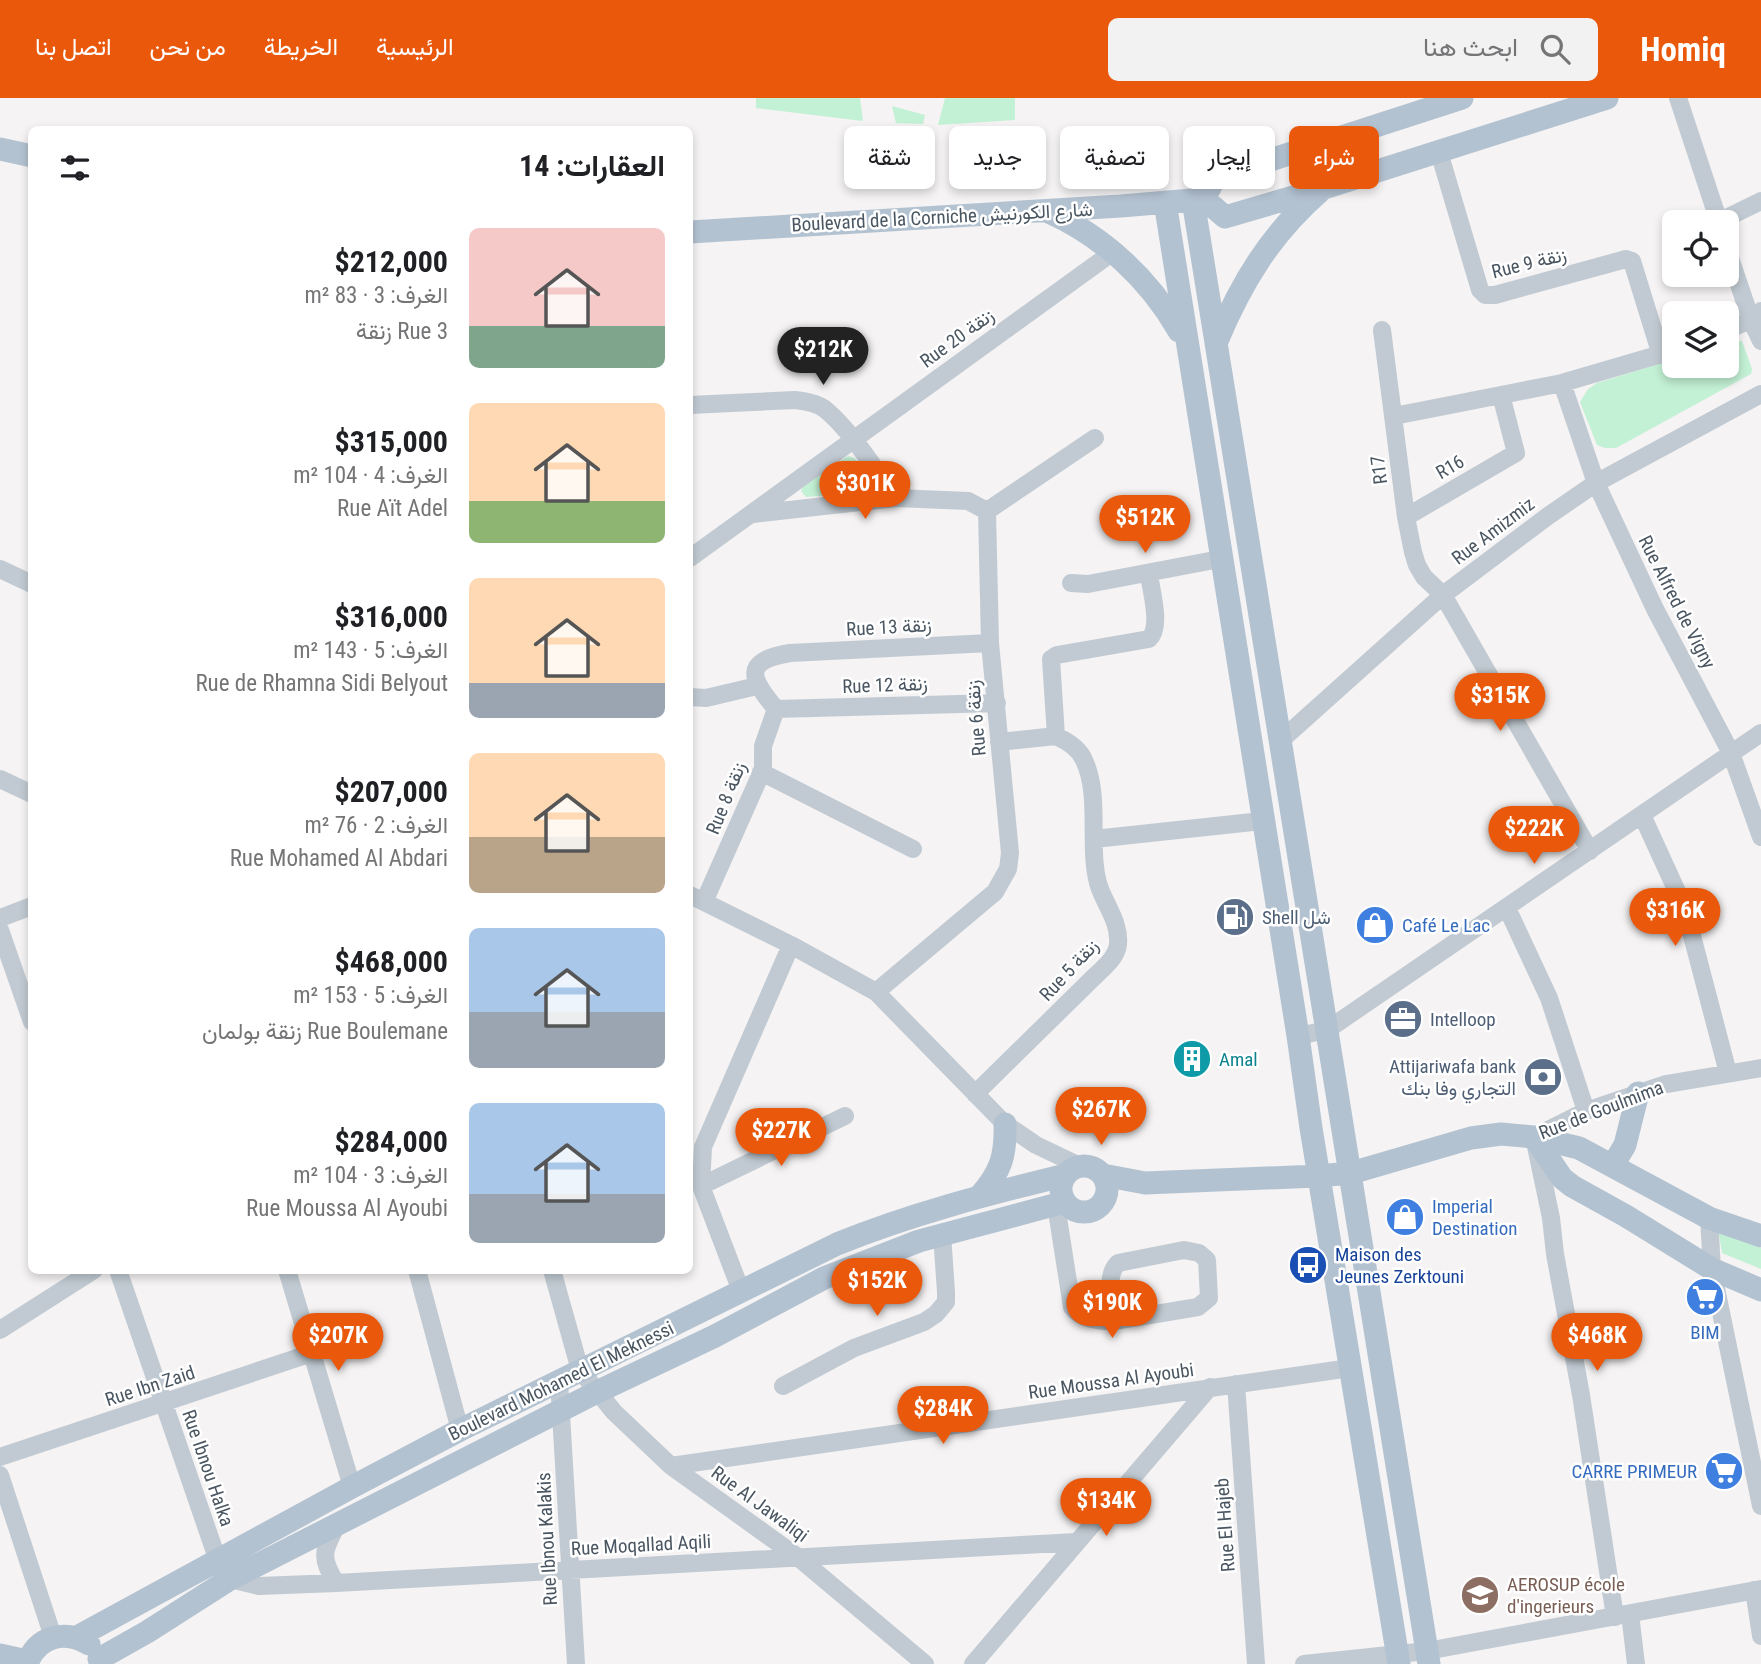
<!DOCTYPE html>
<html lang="ar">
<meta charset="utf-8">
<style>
:root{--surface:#fff;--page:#f2f2f2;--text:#202124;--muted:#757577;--accent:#ea580c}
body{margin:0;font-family:"Roboto Condensed",Vazirmatn,sans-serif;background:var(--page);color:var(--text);direction:rtl;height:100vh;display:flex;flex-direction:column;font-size:26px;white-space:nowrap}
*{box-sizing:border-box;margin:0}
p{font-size:23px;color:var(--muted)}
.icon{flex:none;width:38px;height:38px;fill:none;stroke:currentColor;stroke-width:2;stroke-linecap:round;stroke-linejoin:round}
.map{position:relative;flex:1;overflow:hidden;direction:ltr}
.sheet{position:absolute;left:28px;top:28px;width:665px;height:1148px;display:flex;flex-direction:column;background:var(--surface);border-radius:10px;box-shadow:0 4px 10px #0003;direction:rtl}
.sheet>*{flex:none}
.hud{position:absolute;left:714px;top:28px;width:665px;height:63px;direction:rtl;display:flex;gap:14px}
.controls{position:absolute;left:1662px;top:112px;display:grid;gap:14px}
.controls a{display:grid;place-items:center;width:77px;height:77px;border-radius:10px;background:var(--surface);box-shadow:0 4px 10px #0003;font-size:35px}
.price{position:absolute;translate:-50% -60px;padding:0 16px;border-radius:24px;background:var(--accent);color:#fff;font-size:23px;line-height:46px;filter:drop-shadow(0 2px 4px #0008)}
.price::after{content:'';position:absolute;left:50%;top:42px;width:21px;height:16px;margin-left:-10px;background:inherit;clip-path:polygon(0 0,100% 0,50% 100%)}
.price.selected{background:#222;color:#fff}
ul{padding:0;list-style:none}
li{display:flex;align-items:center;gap:21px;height:175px;padding:0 28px}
li span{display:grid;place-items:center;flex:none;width:196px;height:140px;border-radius:10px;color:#555}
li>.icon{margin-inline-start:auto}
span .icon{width:84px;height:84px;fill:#fffc;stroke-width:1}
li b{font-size:30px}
h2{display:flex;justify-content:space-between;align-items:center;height:84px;padding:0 28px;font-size:30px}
.pill{padding:0 24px;border-radius:10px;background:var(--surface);box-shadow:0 4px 10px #0003;font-size:24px;line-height:63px}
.pill.selected{background:var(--accent);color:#fff}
header{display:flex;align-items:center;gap:42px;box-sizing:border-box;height:98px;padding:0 35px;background:var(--accent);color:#fff}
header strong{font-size:33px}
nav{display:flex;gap:38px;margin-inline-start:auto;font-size:24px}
.search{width:490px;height:63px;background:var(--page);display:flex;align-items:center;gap:18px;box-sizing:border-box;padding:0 24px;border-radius:10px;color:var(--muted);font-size:26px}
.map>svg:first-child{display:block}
.green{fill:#c3f1d5}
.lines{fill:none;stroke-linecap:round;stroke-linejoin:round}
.minor{stroke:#c1cad2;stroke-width:18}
.major{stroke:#b3c2d1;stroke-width:23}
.labels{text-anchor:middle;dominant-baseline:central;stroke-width:5;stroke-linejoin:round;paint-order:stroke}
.street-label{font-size:19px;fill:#4a5661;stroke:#fff}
.service-label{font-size:19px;fill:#4e5e75;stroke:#fff;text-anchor:start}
.shop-label{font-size:19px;fill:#366cbe;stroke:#fff;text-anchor:start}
.culture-label{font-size:19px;fill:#0d838f;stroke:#fff;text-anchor:start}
.transit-label{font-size:19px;fill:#164399;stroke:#fff;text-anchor:start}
.education-label{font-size:19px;fill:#785e54;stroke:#fff;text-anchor:start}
</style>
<header>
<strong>Homiq</strong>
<div class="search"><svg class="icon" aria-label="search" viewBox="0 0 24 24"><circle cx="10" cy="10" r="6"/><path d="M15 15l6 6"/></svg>ابحث هنا</div>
<nav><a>الرئيسية</a><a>الخريطة</a><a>من نحن</a><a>اتصل بنا</a></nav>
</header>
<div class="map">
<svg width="1761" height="1566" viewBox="0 0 1761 1566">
<rect width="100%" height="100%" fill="#f5f3f3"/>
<path class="green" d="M 756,0 L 860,0 L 863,23 L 756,10 Z
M 945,0 L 1015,0 L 1015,22 L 938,27 Z
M 892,8 L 925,17 L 923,26 L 896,25 Z
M 1737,243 L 1742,243 L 1752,271 L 1751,276 L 1616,350 L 1605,350 L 1597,347 L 1580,304 L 1588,291 L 1597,285 L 1675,261 L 1675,268 L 1727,268 L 1727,246 Z
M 848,358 L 854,360 L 877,385 L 875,394 L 806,399 L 801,393 L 805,386 Z
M 1718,1131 L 1761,1150 L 1761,1171 L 1722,1155 Z"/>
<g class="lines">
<path class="minor" d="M 1678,0 L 1719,124
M 1439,54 L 1480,192 L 1485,197 L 1495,197 L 1626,161 L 1632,163 L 1661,257
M 1718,124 L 1761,103
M 1727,151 L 1751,222 L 1761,243
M 1382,232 L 1406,419 L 1413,454 L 1417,467 L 1424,479 L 1443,497 L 1590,753
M 1727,232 L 1751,222 L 1761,213
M 1562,285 L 1596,385 L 1655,511 L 1731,655 L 1761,739
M 690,307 L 795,302 C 805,303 818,305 826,312 C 853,335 875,372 896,400
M 1394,318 L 1562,285 L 1675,252
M 753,416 L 896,400 L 968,403 L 987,413
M 1406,419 L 1516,355 L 1501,297
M 690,460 L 1113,154
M 0,471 L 32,486
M 1071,485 L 1088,486 L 1220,461
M 690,599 L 706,600 L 757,588
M 776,611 L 997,605
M 1056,638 L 1051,561 L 1057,557 L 1149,541 C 1162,529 1151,493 1149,476
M 999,644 L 1056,638
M 1279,644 L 1443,497 L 1548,418 L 1596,385 L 1761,296
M 761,674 L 913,751
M 0,681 L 32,696
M 1642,717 L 1685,811 L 1728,975
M 1094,741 L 1262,723
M 690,797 L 791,847 L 876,894 L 1005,1026 L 1036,1047 L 1080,1068
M 704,804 L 763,671 L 763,648 L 776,611 C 751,581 741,563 790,555 L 990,545
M 1507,810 L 1549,900 L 1586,1013
M 0,820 L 32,808
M 0,832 L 32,924
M 876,894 L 995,794 L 1008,771 L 1010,755 L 990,545 L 987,413 L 1095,340
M 1298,938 L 1327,932 L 1761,635
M 975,996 L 1093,880 C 1102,871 1117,860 1118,846 C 1120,823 1104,806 1098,785 C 1088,747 1101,698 1084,662 C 1079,650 1067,643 1056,638
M 701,1088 L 845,1018
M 1056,1107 L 1072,1209 C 1081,1221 1100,1224 1114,1223 L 1198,1209 L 1209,1200 L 1207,1162 L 1199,1155 L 1184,1152 L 1118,1165 C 1104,1179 1113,1205 1114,1223
M 1709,1120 L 1712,1171 L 1761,1408
M 118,1172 L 218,1463 L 230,1481 L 259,1488 L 336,1485 L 1077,1444
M 287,1172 L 352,1389
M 417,1172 L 460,1332
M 552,1172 L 580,1272 L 614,1314 L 671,1368 L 799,1460 L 925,1566
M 741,1193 L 701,1088 L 703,1049 L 791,847
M 0,1232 L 94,1172
M 559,1283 L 576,1566
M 1236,1286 L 1256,1566
M 783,1288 L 854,1250 L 924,1224 L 936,1216 L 946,1204 L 946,1194 L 942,1136
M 0,1359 L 312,1255
M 671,1368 L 1350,1270
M 0,1377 L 53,1539
M 336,1485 C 320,1459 323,1453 337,1427
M 1754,1492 L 1761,1538
M 1630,1516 L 1636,1566
M 1615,1519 L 1581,1297 L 1555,1156 L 1551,1120 L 1534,1039 L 1586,1013 L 1666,986 L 1761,970
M 973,1566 L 1210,1289
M 1304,1566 L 1427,1553 L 1761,1491"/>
<path class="major" d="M 0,51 L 32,58
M 1204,101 L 1215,80 L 1462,0
M 1193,102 L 1429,1566
M 1165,104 L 1298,938 L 1311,1030 L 1399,1566
M 1049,114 C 1104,139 1149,181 1179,233
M 690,134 L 1121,108 L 1204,101 L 1225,119 L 1324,90 L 1607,0
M 1217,243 C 1241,185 1271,136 1319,94
M 1534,1039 L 1562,1080 L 1572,1088 L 1626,1118 L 1712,1171 L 1761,1192
M 1613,1067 L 1625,1047 L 1638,995
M1061 1091a23 23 0 1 1 46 0a23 23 0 1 1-46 0Z
M 1103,1077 L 1145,1085 L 1318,1078 L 1351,1075 L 1471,1040 L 1501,1036 L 1534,1039 L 1579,1050 L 1709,1120 L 1761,1138
M 980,1098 C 1001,1073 1006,1058 1005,1026
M 77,1539 L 352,1389 L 460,1332 L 837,1146 C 911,1116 988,1096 1066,1077
M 0,1557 L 27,1563
M 99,1561 L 147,1534 L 230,1481 L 597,1294 L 715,1238 L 824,1180 L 919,1143 L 1065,1104
M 27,1566 C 37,1538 65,1531 89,1546"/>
</g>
<defs>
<g id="fuel-disc" transform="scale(2.0125)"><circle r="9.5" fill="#5c6f8a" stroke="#fff"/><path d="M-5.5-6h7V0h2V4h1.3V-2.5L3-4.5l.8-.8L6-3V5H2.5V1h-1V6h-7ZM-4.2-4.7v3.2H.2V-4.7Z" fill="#fff"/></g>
<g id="shop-disc" transform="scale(2.0125)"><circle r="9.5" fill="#3f7fe0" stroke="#fff"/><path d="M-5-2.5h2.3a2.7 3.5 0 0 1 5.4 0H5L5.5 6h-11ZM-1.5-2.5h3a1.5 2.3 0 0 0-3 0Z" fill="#fff"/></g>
<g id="office-disc" transform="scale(2.0125)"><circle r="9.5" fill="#5c6f8a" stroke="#fff"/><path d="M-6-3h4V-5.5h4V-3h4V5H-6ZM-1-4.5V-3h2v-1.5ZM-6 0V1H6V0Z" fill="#fff"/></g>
<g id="building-disc" transform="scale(2.0125)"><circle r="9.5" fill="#0f9aa8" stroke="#fff"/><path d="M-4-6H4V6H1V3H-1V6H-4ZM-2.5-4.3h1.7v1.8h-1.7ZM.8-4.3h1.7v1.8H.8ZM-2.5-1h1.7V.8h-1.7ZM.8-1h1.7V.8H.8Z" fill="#fff"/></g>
<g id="bank-disc" transform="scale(2.0125)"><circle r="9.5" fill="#5c6f8a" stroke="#fff"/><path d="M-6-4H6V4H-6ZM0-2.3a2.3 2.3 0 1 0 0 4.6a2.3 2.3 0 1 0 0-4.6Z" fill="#fff"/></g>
<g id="bus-disc" transform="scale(2.0125)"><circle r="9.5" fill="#1a4fb4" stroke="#fff"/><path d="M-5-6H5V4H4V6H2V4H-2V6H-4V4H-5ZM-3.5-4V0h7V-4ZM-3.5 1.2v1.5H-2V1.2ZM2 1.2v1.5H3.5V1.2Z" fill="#fff"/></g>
<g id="supermarket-disc" transform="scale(2.0125)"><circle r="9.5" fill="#3f7fe0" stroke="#fff"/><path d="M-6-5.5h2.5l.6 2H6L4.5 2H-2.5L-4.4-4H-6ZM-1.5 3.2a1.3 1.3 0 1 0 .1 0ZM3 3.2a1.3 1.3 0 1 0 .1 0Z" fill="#fff"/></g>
<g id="school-disc" transform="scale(2.0125)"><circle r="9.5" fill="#8d6e63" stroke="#fff"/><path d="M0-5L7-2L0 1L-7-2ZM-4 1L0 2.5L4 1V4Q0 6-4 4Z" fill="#fff"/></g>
</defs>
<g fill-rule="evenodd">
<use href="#fuel-disc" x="1235" y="819"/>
<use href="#shop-disc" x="1375" y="827"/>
<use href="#office-disc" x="1403" y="921"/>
<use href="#building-disc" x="1192" y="961"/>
<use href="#bank-disc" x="1543" y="979"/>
<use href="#shop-disc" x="1405" y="1119"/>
<use href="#bus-disc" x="1308" y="1167"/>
<use href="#supermarket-disc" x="1705" y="1199"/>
<use href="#supermarket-disc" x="1724" y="1373"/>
<use href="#school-disc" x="1480" y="1497"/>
</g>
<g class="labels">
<g class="street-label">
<text transform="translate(942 119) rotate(-3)">Boulevard de la Corniche شارع الكورنيش</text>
<text transform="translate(1529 165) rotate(-14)">Rue 9 زنقة</text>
<text transform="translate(957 240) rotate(-36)">Rue 20 زنقة</text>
<text transform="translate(1450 369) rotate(-30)">R16</text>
<text transform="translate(1379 372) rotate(-97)">R17</text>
<text transform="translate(1493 433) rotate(-37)">Rue Amizmiz</text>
<text transform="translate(1677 504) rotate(63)">Rue Alfred de Vigny</text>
<text transform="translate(889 529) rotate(-3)">Rue 13 زنقة</text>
<text transform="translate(885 587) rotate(-2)">Rue 12 زنقة</text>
<text transform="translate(976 620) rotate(-95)">Rue 6 زنقة</text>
<text transform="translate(726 700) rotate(-68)">Rue 8 زنقة</text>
<text transform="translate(1069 872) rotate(-47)">Rue 5 زنقة</text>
<text transform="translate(1601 1012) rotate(-21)">Rue de Goulmima</text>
<text transform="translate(561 1283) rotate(-26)">Boulevard Mohamed El Meknessi</text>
<text transform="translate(1111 1283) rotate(-8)">Rue Moussa Al Ayoubi</text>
<text transform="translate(150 1288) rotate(-18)">Rue Ibn Zaid</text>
<text transform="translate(208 1370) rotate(71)">Rue Ibnou Halka</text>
<text transform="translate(760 1406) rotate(36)">Rue Al Jawaliqi</text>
<text transform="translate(1225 1427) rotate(-94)">Rue El Hajeb</text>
<text transform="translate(547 1441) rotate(-93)">Rue Ibnou Kalakis</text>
<text transform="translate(641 1447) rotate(-3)">Rue Moqallad Aqili</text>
</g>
<g class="service-label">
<text x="1262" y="819">Shell شل</text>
<text x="1430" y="921">Intelloop</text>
<text x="1516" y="968" text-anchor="end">Attijariwafa bank<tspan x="1516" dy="22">التجاري وفا بنك</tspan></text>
</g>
<g class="shop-label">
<text x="1402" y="827">Café Le Lac</text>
<text x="1432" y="1108">Imperial<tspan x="1432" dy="22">Destination</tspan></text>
<text x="1705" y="1234" text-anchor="middle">BIM</text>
<text x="1697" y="1373" text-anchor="end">CARRE PRIMEUR</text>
</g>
<g class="culture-label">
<text x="1219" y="961">Amal</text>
</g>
<g class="transit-label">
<text x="1335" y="1156">Maison des<tspan x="1335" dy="22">Jeunes Zerktouni</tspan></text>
</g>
<g class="education-label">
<text x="1507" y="1486">AEROSUP école<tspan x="1507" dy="22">d'ingerieurs</tspan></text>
</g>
</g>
</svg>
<div class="controls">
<a><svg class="icon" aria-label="locate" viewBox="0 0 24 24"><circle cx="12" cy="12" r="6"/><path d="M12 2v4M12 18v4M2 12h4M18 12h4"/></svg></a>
<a><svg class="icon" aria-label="layers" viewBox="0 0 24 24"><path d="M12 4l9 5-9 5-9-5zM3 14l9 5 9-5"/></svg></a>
</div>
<b class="price selected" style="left:823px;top:289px">$212K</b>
<b class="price" style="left:865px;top:423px">$301K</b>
<b class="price" style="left:1145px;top:457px">$512K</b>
<b class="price" style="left:1500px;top:635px">$315K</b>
<b class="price" style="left:1534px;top:768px">$222K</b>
<b class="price" style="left:1675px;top:850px">$316K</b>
<b class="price" style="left:1101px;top:1049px">$267K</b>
<b class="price" style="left:781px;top:1070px">$227K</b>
<b class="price" style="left:877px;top:1220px">$152K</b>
<b class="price" style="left:1112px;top:1242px">$190K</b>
<b class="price" style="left:338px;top:1275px">$207K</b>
<b class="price" style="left:1597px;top:1275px">$468K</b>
<b class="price" style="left:943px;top:1348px">$284K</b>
<b class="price" style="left:1106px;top:1440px">$134K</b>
<div class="hud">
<a class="pill selected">شراء</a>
<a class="pill">إيجار</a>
<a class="pill">تصفية</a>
<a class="pill">جديد</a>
<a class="pill">شقة</a>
</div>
<section class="sheet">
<h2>العقارات: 14<svg class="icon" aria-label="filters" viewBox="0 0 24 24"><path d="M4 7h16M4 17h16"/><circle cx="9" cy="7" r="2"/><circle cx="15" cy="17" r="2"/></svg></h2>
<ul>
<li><span style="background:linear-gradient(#f6c9c9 70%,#7fa58c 0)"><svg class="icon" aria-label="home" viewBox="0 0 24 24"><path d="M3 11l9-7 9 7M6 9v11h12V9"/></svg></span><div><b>$212,000</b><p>الغرف: 3 · 83 m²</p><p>Rue 3 زنقة</p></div></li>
<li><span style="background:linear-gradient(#ffd9b3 70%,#8fb573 0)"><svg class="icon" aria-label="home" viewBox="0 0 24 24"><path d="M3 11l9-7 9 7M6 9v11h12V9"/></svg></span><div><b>$315,000</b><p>الغرف: 4 · 104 m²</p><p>Rue Aït Adel</p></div></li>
<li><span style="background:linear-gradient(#ffd9b3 75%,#9aa5b1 0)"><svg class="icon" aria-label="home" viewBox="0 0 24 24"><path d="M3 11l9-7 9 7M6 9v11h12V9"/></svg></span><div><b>$316,000</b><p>الغرف: 5 · 143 m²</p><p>Rue de Rhamna Sidi Belyout</p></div></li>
<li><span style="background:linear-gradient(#ffd9b3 60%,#b9a48a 0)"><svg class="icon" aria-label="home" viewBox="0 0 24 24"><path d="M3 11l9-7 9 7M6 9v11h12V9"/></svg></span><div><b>$207,000</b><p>الغرف: 2 · 76 m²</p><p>Rue Mohamed Al Abdari</p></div></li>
<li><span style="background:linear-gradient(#a9c7e8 60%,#9aa5b1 0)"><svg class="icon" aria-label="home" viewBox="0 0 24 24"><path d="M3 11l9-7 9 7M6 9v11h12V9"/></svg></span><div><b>$468,000</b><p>الغرف: 5 · 153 m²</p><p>Rue Boulemane زنقة بولمان</p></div></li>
<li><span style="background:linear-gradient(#a9c7e8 65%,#9aa5b1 0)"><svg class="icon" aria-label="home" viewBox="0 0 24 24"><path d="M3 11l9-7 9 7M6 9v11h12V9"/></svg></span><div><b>$284,000</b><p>الغرف: 3 · 104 m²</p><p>Rue Moussa Al Ayoubi</p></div></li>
</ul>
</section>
</div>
